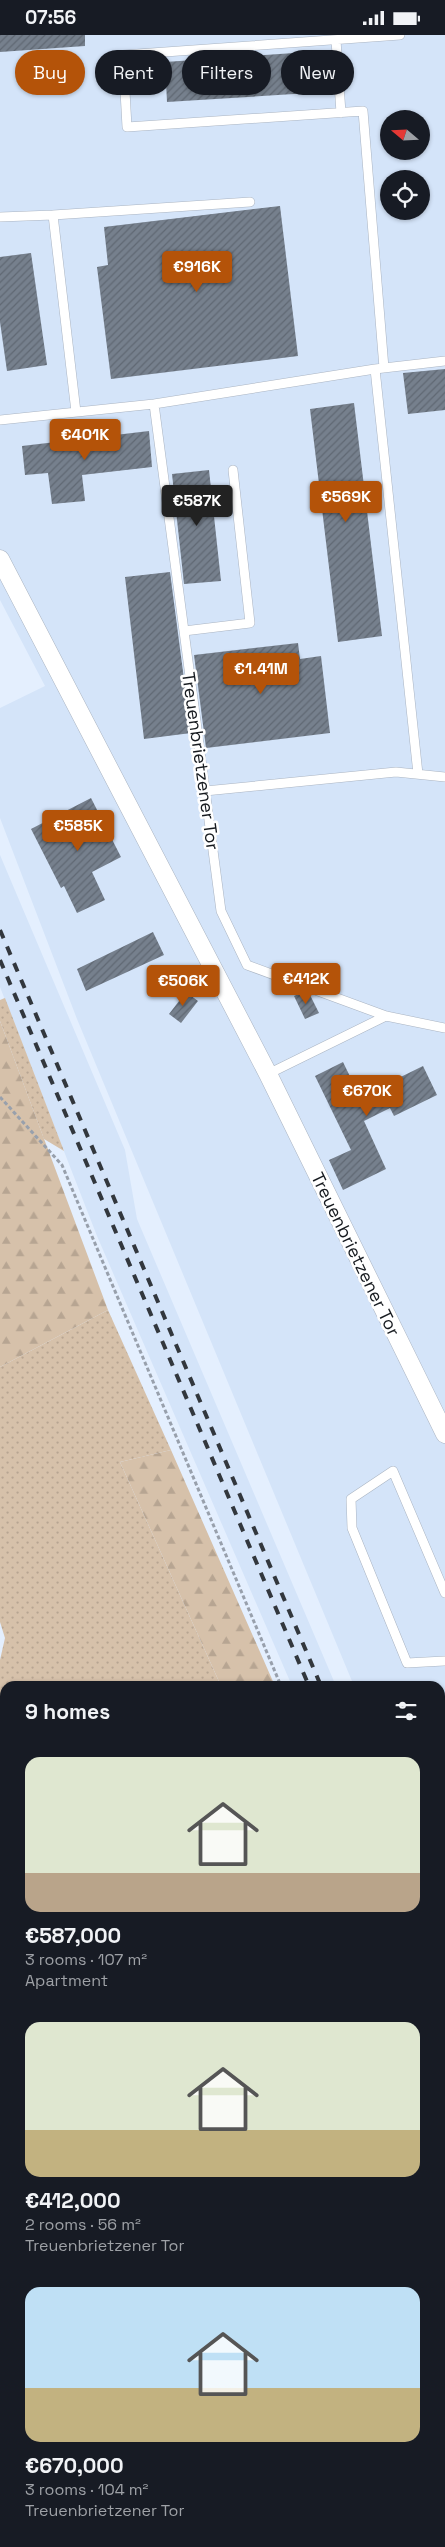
<!DOCTYPE html>
<meta charset="utf-8">
<style>
:root{--surface:#171b24;--page:#242831;--text:#f1f3f6;--muted:#9ea1a6;--accent:#b45309}
body{margin:0;font-family:"Space Grotesk",sans-serif;background:var(--page);color:var(--text);height:100vh;display:flex;flex-direction:column;font-size:19px;white-space:nowrap}
*{box-sizing:border-box;margin:0}
p{font-size:16px;color:var(--muted)}
.icon{flex:none;width:28px;height:28px;fill:none;stroke:currentColor;stroke-width:2;stroke-linecap:round;stroke-linejoin:round}
.map{position:relative;flex:1;overflow:hidden}
.drawer{position:absolute;left:0px;top:1646px;width:445px;height:866px;display:flex;flex-direction:column;background:var(--surface);border-radius:15px 15px 0 0;box-shadow:0 1px 4px #0004}
.drawer>*{flex:none}
.hud{position:absolute;left:15px;top:15px;width:415px;height:45px;display:flex;gap:10px}
.needle{width:32px;rotate:289deg}
.controls{position:absolute;left:380px;top:75px;display:grid;gap:10px}
.controls a{display:grid;place-items:center;width:50px;height:50px;border-radius:50%;background:var(--surface);box-shadow:0 1px 4px #0004;font-size:25px}
.price{position:absolute;translate:-50% -42px;padding:0 11px;border-radius:5px;background:var(--accent);color:#fff;font-size:16px;line-height:32px;filter:drop-shadow(0 1px 2px #0008)}
.price::after{content:'';position:absolute;left:50%;top:30px;width:15px;height:11px;margin-left:-8px;background:inherit;clip-path:polygon(0 0,100% 0,50% 100%)}
.price.current{background:#222;color:#fff}
ul{padding:0;list-style:none}
li{display:grid;align-content:center;gap:10px;height:265px;padding:0 25px}
li span{display:grid;place-items:center;height:155px;border-radius:15px;color:#555}
li>.icon{margin-inline-start:auto}
span .icon{width:90px;height:90px;fill:#fffc;stroke-width:1}
li b{font-size:21px}
h2{display:flex;justify-content:space-between;align-items:center;height:60px;padding:0 25px;font-size:21px}
.pill{padding:0 18px;border-radius:22px;background:var(--surface);box-shadow:0 1px 4px #0004;font-size:18px;line-height:45px}
.pill.current{background:var(--accent);color:#fff}
.status{display:flex;justify-content:space-between;align-items:center;height:35px;padding:0 25px;background:var(--surface);direction:ltr}
.status svg{height:14px;fill:currentColor}
.map>svg:first-child{display:block}
.built{fill:#d4e4f9;fill-rule:evenodd}
.grass{fill:url(#grass-dots)}
.forest{fill:url(#forest-firs)}
.park{fill:url(#park-tufts)}
.pitch{fill:#d6c1aa}
.building{fill:url(#building-hatch)}
.lines{fill:none;stroke-linecap:round;stroke-linejoin:round}
.service-casing{stroke:#aab4c2;stroke-width:10}
.minor-casing{stroke:#aab4c2;stroke-width:19}
.path{stroke:#98a0ac;stroke-width:3;stroke-dasharray:4 2.5;stroke-linecap:butt}
.service{stroke:#fff;stroke-width:9}
.minor{stroke:#fff;stroke-width:18}
.rail{stroke:#32373d;stroke-width:4;stroke-dasharray:9 9;stroke-linecap:butt}
.labels{text-anchor:middle;dominant-baseline:central;stroke-width:5;stroke-linejoin:round;paint-order:stroke}
.street-label{font-size:18px;fill:#161a1f;stroke:#fff}
</style>
<div class="status"><b>07:56</b><svg viewBox="0 0 49 12"><path d="M0 12V9h3v3zM5 12V6h3v6zM10 12V3h3v9zM15 12V0h3v12zM26 1h20v11H26zM47 4h2v5h-2z"/></svg></div>
<div class="map">
<svg width="445" height="2512" viewBox="0 0 445 2512">
<defs>
<pattern id="grass-dots" width="8" height="8" patternUnits="userSpaceOnUse" patternTransform="scale(1.25)"><rect width="8" height="8" fill="#d6c1aa"/><path d="M2 2h.1M6 6h.1" fill="none" stroke="#b7a592" stroke-width="1.8" stroke-linecap="round"/></pattern>
<pattern id="forest-firs" width="22" height="20" patternUnits="userSpaceOnUse" patternTransform="scale(1.25)"><rect width="22" height="20" fill="#d6c1aa"/><path d="M5 1l3.5 6h-7zM16 11l3.5 6h-7z" fill="#b7a592"/></pattern>
<pattern id="park-tufts" width="24" height="20" patternUnits="userSpaceOnUse" patternTransform="scale(1.25)"><rect width="24" height="20" fill="#d6c1aa"/><path d="M3 7l-1-3M5 7V3M7 7l1-3M15 17l-1-3M17 17v-4M19 17l1-3" fill="none" stroke="#b7a592"/></pattern>
<pattern id="building-hatch" width="6" height="6" patternUnits="userSpaceOnUse" patternTransform="scale(1.25)"><rect width="6" height="6" fill="#76808d"/><path d="M-1 1l2-2M0 6l6-6M5 7l2-2" fill="none" stroke="#606873"/></pattern>
</defs>
<rect width="100%" height="100%" fill="#e4effe"/>
<path class="built" d="M 0,0 L 445,0 L 445,1871 L 440,1859 L 440,1651 L 354,1651 L 77,984 L 0,783 L 0,673 L 45,651 L 0,565 ZM 389,84 L 421,84 L 421,116 L 389,116 ZM 389,144 L 421,144 L 421,176 L 389,176 Z
M 0,820 L 125,1115 L 137,1184 L 336,1651 L 292,1651 L 97,1201 L 0,952 Z
M 440,1894 L 445,1906 L 445,2000 L 440,1989 Z"/>
<path class="grass" d="M 5,963 L 64,1116 L 44,1104 L 0,986 L 0,965 Z
M 108,1275 L 171,1415 L 120,1427 L 221,1651 L 5,1651 L 5,1761 L 0,1761 L 0,1625 L 5,1603 L 0,1587 L 0,1332 Z
M 440,2438 L 445,2440 L 445,2512 L 381,2512 L 383,2508 L 440,2508 Z"/>
<path class="forest" d="M 0,986 L 108,1275 L 0,1332 Z
M 171,1415 L 275,1651 L 221,1651 L 120,1427 Z
M 0,1761 L 5,1761 L 5,1885 L 0,1885 Z
M 440,2037 L 445,2048 L 445,2440 L 440,2438 Z
M 0,2104 L 5,2104 L 5,2508 L 383,2508 L 381,2512 L 0,2512 Z"/>
<path class="park" d="M 0,2355 L 5,2357 L 5,2508 L 369,2508 L 367,2512 L 0,2512 Z"/>
<path class="pitch" d="M 0,1885 L 5,1885 L 5,2104 L 0,2104 Z"/>
<path class="building" d="M 0,0 L 85,0 L 85,11 L 0,17 Z
M 323,16 L 326,57 L 167,67 L 165,27 Z
M 280,171 L 298,321 L 111,344 L 97,232 L 108,230 L 104,192 Z
M 31,218 L 47,330 L 7,336 L 0,287 L 0,222 Z
M 445,334 L 445,375 L 408,379 L 403,338 Z
M 354,368 L 382,601 L 338,607 L 310,374 Z
M 149,396 L 152,432 L 82,440 L 85,466 L 52,469 L 48,438 L 25,440 L 22,411 Z
M 209,435 L 221,546 L 184,549 L 172,439 Z
M 170,537 L 191,698 L 144,704 L 125,542 Z
M 298,608 L 300,624 L 321,621 L 330,698 L 206,713 L 194,620 Z
M 91,763 L 121,822 L 92,837 L 105,865 L 77,878 L 64,851 L 61,853 L 31,794 Z
M 153,897 L 164,920 L 86,956 L 77,934 Z
M 186,957 L 198,966 L 181,988 L 169,979 Z
M 303,957 L 310,960 L 319,978 L 305,984 L 294,961 Z
M 343,1027 L 360,1062 L 423,1031 L 437,1060 L 394,1081 L 390,1073 L 364,1086 L 386,1134 L 343,1155 L 329,1125 L 351,1115 L 315,1041 Z"/>
<g class="lines">
<g class="service-casing">
<path id="service" d="M 336,5 L 341,78
M 53,180 L 250,167
M 0,182 L 53,180 L 76,377
M 384,333 L 363,76 L 127,92 L 123,20 L 400,0
M 375,334 L 418,739
M 154,369 L 221,876 L 247,930 L 386,981 L 445,993
M 0,385 L 154,369 L 375,334 L 445,326
M 184,596 L 250,588 L 233,435
M 205,756 L 396,737 L 445,742
M 268,1039 L 386,981
M 444,1626 L 407,1628 L 352,1493 L 351,1464 L 393,1436 L 445,1558"/>
</g>
<g class="minor-casing">
<path id="minor" d="M 0,524 L 268,1039 L 445,1399"/>
</g>
<path class="path" d="M 0,1062 L 62,1130 L 281,1651
M 440,2018 L 445,2030
M 0,2317 L 5,2319
M 358,2508 L 359,2512"/>
<use href="#service" class="service"/>
<use href="#minor" class="minor"/>
<path class="rail" d="M 0,895 L 321,1651
M 0,925 L 309,1651
M 440,1927 L 445,1939
M 440,1954 L 445,1965"/>
</g>
<g class="labels">
<g class="street-label">
<text transform="translate(201 726) rotate(82)">Treuenbrietzener Tor</text>
<text transform="translate(356 1219) rotate(64)">Treuenbrietzener Tor</text>
</g>
</g>
</svg>
<div class="controls">
<a><svg class="needle" viewBox="-14 -14 28 28"><path d="M0-13l5 13h-10z" fill="#e53935"/><path d="M0 13l5-13h-10z" fill="#9ea1a6"/></svg></a>
<a><svg class="icon" aria-label="locate" viewBox="0 0 24 24"><circle cx="12" cy="12" r="6"/><path d="M12 2v4M12 18v4M2 12h4M18 12h4"/></svg></a>
</div>
<b class="price" style="left:197px;top:258px">€916K</b>
<b class="price" style="left:85px;top:426px">€401K</b>
<b class="price" style="left:346px;top:488px">€569K</b>
<b class="price current" style="left:197px;top:492px">€587K</b>
<b class="price" style="left:261px;top:660px">€1.41M</b>
<b class="price" style="left:78px;top:817px">€585K</b>
<b class="price" style="left:306px;top:970px">€412K</b>
<b class="price" style="left:183px;top:972px">€506K</b>
<b class="price" style="left:367px;top:1082px">€670K</b>
<div class="hud">
<a class="pill current">Buy</a>
<a class="pill">Rent</a>
<a class="pill">Filters</a>
<a class="pill">New</a>
</div>
<section class="drawer">
<h2>9 homes<svg class="icon" aria-label="filters" viewBox="0 0 24 24"><path d="M4 7h16M4 17h16"/><circle cx="9" cy="7" r="2"/><circle cx="15" cy="17" r="2"/></svg></h2>
<ul>
<li><span style="background:linear-gradient(#dfe7d0 75%,#b9a48a 0)"><svg class="icon" aria-label="home" viewBox="0 0 24 24"><path d="M3 11l9-7 9 7M6 9v11h12V9"/></svg></span><div><b>€587,000</b><p>3 rooms · 107 m²</p><p>Apartment</p></div></li>
<li><span style="background:linear-gradient(#dfe7d0 70%,#c2b280 0)"><svg class="icon" aria-label="home" viewBox="0 0 24 24"><path d="M3 11l9-7 9 7M6 9v11h12V9"/></svg></span><div><b>€412,000</b><p>2 rooms · 56 m²</p><p>Treuenbrietzener Tor</p></div></li>
<li><span style="background:linear-gradient(#bfe0f5 65%,#c2b280 0)"><svg class="icon" aria-label="home" viewBox="0 0 24 24"><path d="M3 11l9-7 9 7M6 9v11h12V9"/></svg></span><div><b>€670,000</b><p>3 rooms · 104 m²</p><p>Treuenbrietzener Tor</p></div></li>
</ul>
</section>
</div>
